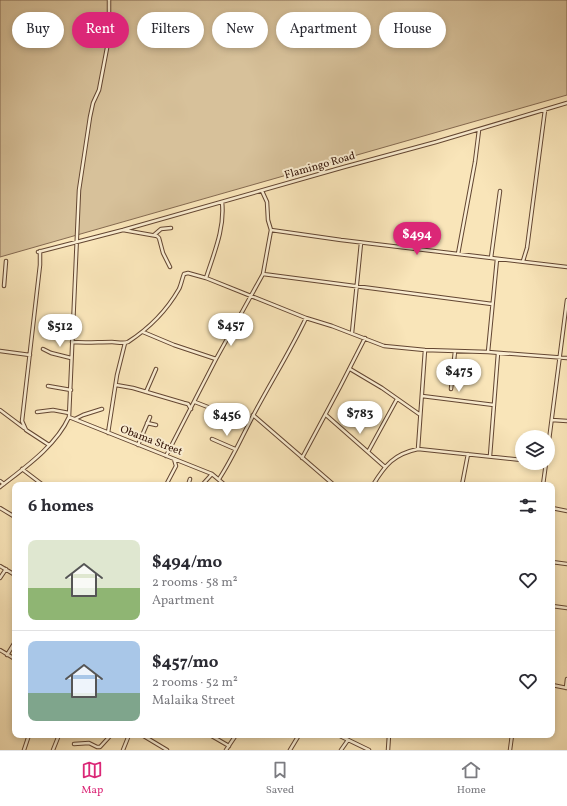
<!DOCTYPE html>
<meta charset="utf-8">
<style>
:root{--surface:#fff;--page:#f2f2f3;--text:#2b2b33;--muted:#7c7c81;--line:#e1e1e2;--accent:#db2777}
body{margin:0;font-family:Vollkorn,serif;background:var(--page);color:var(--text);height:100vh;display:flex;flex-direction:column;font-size:15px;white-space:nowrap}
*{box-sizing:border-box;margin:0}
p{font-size:13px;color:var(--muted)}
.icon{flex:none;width:22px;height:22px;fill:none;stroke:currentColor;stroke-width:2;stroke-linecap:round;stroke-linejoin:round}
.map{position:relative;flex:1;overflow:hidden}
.panel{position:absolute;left:12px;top:482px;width:543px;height:256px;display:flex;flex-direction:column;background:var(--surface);border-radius:8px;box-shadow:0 2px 6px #0003}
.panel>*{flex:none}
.top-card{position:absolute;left:12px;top:12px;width:543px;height:36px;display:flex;gap:8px}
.fabs{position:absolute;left:515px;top:430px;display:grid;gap:8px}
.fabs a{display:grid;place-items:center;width:40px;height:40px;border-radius:50%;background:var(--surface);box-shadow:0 2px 6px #0003;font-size:20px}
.price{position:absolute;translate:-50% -34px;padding:0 9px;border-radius:14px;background:#fff;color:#222;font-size:13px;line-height:26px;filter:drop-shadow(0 1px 2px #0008)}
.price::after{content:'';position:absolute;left:50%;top:24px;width:12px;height:9px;margin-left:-6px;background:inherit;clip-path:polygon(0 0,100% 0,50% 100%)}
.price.current{background:var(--accent);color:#fff}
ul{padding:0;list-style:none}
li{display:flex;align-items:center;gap:12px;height:100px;padding:0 16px}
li+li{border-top:1px solid var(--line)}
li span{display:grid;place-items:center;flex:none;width:112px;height:80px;border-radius:8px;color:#555}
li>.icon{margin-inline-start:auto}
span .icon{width:48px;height:48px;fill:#fffc;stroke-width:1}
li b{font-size:17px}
h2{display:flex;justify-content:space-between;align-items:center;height:48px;padding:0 16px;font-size:17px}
.chip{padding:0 14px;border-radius:18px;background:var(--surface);box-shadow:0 2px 6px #0003;font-size:14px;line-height:36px}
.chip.current{background:var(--accent);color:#fff}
.tabs{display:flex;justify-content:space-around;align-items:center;height:56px;border-top:1px solid var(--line);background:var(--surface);font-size:11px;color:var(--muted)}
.tabs a{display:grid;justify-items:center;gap:2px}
.tabs .current{color:var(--accent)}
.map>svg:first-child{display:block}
.green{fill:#d7c19a;stroke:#846950}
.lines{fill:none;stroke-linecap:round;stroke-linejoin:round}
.street-casing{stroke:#634632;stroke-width:4.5}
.street{stroke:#fbeed2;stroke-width:2.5}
.labels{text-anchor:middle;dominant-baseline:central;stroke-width:4;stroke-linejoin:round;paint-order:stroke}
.street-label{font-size:11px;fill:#311105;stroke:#fbeed2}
</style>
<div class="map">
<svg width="567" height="750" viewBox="0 0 567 750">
<rect width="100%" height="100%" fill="#f9e5b9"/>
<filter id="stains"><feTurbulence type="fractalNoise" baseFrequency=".005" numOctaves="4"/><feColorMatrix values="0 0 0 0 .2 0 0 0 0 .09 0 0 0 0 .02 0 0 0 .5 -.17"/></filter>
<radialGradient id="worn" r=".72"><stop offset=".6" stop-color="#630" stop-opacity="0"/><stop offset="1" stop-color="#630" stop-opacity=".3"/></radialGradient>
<path class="green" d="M 0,0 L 567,0 L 567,95 L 0,257 Z"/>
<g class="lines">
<g class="street-casing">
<path id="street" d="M 123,230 L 157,236 L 159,238 L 163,253 L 170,267
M 271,230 L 341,240 L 567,267
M 154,235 L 161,229 L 171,228
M 40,251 L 40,265 L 22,421 L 26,430 L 49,445
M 38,252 L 123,230 L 344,167 L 436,142 L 567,103
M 458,254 L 475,162 L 479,130
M 491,258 L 500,191
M 523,261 L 527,248 L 545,110
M 263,274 L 492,304
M 206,278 C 214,253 225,228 222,202
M 4,286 L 6,261
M 143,332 L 174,345 L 216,359
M 352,333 L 361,243
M 72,342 C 85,343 98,342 112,342 C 117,342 123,344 128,342 C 148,329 167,310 179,289 C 181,285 182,279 184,274 L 188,273 L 206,278 L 306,318 L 332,326 L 384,346 L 425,350 L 488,352 L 567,358
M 43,349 L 51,353 L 71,358
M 0,351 L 30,355
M 488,352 L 497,259
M 350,369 L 382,388 L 419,414
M 116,385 L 133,388 L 184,403 L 188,404 L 191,409
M 48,386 L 71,390
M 451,389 L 455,351
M 146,392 L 156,369
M 422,396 L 494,405
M 195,402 L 249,423
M 0,410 L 24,428
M 37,412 L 53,410 L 69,413
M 253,415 L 334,485
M 326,415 L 385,467
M 69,417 L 212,474 L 225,485
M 75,419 L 83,415 L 102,409
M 552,420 L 567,421
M 147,423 L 156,425
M 108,433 L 117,375 L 125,343
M 212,439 L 235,449
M 138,445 L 150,417
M 548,448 L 567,300
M 418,449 L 425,350
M 368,452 L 397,399
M 166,456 L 216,359 L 263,274 L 271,230 L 268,220 L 267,202 L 262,191
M 490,456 L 498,353
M 302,458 L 340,387 L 365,338
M 22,469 L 43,485
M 219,479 C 233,458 243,434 255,412 C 272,380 291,350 306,318
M 0,481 L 4,484
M 166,485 L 176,466 L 174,459
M 188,485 L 190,479
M 202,485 L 212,474
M 373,485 C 385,465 394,454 418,449 L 522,460
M 462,485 L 468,454
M 543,485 L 546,463
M 0,487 C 24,468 56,446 69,417 L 79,190 L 90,117 L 93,103 L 99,90 L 107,48 L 109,30 L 109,0
M 0,508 L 15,517
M 552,508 L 567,511
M 552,562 L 567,564
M 0,566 L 15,575
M 0,578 L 6,569
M 552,606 L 567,608
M 0,650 L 15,659
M 7,655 L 15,642
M 552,685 L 567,688
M 566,688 L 567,679
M 142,735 L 167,750
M 210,735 L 229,746
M 338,735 L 369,750
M 74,744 L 89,743 L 97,747 L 100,747 L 111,735
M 24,750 L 29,735
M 53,750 L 59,735
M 123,750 L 129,735
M 226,750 L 236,735
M 290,750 L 299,735
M 341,750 L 348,740
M 388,750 L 389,735
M 510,750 L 512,735"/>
</g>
<use href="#street" class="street"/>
</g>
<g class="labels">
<g class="street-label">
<text transform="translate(320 166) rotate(-16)">Flamingo Road</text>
<text transform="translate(151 441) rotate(21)">Obama Street</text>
</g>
</g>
<rect width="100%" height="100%" filter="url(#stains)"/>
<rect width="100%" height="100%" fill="url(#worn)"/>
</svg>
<div class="fabs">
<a><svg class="icon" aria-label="layers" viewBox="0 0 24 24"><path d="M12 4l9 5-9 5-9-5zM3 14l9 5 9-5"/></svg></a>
</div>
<b class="price current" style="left:417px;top:256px">$494</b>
<b class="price" style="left:231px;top:347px">$457</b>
<b class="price" style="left:60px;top:348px">$512</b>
<b class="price" style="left:459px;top:393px">$475</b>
<b class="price" style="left:360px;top:435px">$783</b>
<b class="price" style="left:227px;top:437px">$456</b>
<div class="top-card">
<a class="chip">Buy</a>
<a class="chip current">Rent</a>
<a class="chip">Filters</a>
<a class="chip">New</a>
<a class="chip">Apartment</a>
<a class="chip">House</a>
</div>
<section class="panel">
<h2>6 homes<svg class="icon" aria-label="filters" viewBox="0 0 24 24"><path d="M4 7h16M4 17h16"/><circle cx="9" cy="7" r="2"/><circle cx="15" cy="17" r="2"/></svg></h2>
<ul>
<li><span style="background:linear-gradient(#dfe7d0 60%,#8fb573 0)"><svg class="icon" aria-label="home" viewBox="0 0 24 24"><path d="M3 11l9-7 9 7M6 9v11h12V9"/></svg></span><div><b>$494/mo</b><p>2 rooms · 58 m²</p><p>Apartment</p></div><svg class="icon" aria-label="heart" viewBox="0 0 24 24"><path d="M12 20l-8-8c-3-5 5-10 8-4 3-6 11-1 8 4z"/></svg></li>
<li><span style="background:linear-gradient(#a9c7e8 65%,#7fa58c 0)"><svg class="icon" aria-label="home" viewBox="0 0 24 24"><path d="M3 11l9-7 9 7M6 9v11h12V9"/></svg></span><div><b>$457/mo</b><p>2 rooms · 52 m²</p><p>Malaika Street</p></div><svg class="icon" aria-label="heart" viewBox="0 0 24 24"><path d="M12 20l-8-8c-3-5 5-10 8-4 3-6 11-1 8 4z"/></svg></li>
</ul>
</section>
</div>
<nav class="tabs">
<a class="current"><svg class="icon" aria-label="map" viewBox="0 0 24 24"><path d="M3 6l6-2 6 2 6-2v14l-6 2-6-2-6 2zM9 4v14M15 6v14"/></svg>Map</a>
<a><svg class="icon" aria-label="saved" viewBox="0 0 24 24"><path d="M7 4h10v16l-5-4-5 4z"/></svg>Saved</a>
<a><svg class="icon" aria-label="home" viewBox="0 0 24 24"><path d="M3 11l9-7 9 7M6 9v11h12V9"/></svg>Home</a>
</nav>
